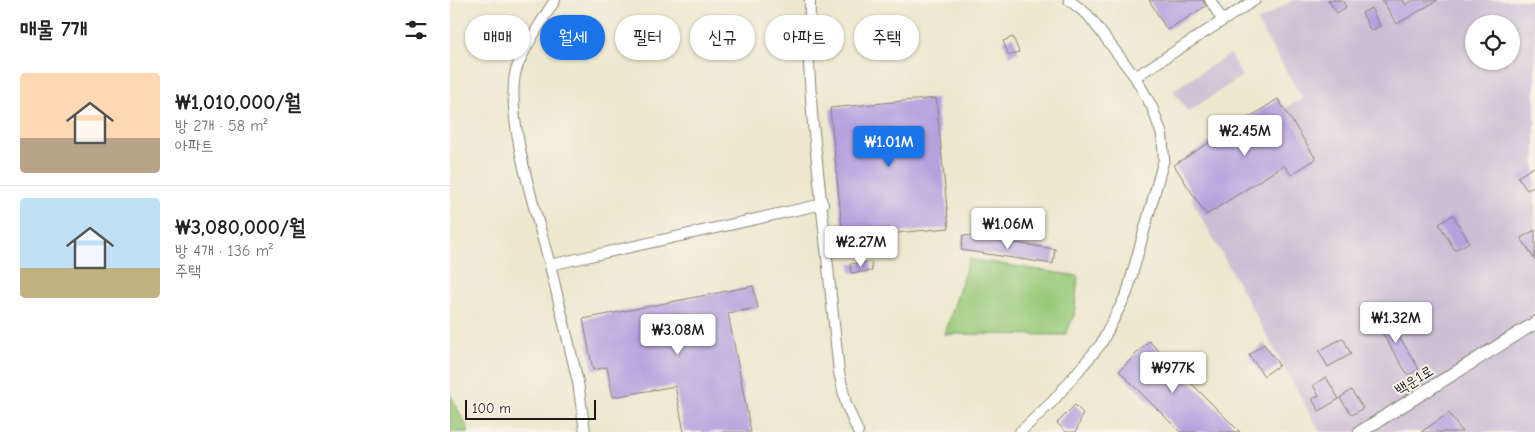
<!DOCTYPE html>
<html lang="ko">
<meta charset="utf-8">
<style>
:root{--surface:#fff;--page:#f6f6f6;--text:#222;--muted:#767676;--line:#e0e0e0;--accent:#1a73e8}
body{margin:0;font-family:"Comic Neue","Poor Story",sans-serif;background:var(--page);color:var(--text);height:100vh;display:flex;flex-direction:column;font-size:19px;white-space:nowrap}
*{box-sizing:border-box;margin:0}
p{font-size:16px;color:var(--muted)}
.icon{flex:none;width:28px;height:28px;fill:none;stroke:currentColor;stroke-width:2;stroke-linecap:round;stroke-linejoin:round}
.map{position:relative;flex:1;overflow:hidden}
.details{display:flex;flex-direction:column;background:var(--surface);width:450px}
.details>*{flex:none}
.banner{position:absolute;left:15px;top:15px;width:475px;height:45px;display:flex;gap:10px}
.buttons{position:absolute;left:1015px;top:15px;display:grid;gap:10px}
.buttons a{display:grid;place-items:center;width:55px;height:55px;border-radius:50%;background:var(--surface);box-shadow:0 1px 4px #0004;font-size:25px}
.scale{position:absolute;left:15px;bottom:12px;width:131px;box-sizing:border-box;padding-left:5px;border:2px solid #1c1c1c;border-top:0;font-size:14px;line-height:18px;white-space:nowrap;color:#1c1c1c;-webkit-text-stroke:4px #f7f3e8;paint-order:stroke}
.price{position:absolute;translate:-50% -42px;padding:0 11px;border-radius:5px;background:#fff;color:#222;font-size:16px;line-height:32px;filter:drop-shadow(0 1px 2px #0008)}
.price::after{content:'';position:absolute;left:50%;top:30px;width:15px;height:11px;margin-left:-8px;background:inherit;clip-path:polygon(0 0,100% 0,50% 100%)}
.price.selected{background:var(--accent);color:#fff}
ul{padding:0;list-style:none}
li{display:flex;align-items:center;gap:15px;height:125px;padding:0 20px}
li+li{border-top:1px solid var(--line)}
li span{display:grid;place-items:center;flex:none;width:140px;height:100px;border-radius:5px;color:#555}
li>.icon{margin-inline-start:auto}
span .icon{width:60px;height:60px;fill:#fffc;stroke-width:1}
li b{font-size:21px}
h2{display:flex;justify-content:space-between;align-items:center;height:60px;padding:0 20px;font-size:21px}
.pill{padding:0 18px;border-radius:22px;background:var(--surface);box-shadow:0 1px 4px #0004;font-size:18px;line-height:45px}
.pill.selected{background:var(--accent);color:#fff}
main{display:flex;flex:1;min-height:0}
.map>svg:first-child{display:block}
.industrial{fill:#ccbed4;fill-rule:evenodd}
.green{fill:#97c978;stroke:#5a724a}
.building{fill:#b4a1de}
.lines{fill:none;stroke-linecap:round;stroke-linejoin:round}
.minor-casing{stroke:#848274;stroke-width:12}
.major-casing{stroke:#848274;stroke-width:14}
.minor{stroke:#fff;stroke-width:10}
.major{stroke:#fff;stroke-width:12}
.labels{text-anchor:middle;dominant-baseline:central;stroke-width:4;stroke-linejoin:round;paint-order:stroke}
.street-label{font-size:15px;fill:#1c1c1c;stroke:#f7f3e8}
</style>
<main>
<section class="details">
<h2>매물 7개<svg class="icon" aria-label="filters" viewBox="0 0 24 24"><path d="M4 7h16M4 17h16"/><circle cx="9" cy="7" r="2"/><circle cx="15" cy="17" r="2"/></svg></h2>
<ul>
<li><span style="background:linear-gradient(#ffd9b3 65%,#b9a48a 0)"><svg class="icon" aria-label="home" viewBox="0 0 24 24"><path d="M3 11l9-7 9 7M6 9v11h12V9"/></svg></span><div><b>₩1,010,000/월</b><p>방 2개 · 58 m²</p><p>아파트</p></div></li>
<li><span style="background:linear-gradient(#bfe0f5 70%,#c2b280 0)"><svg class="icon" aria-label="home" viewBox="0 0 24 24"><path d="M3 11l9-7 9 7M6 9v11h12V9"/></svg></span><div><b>₩3,080,000/월</b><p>방 4개 · 136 m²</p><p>주택</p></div></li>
</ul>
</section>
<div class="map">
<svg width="1085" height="432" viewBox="0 0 1085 432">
<rect width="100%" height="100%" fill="#f7f3e8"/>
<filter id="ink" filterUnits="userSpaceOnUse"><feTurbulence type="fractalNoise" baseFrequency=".02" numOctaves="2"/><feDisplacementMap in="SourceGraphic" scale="10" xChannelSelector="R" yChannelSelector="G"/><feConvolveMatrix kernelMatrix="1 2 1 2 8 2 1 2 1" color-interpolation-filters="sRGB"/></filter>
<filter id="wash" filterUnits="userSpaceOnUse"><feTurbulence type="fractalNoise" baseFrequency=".0096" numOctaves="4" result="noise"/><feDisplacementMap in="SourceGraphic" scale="20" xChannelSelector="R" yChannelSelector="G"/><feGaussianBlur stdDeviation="1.12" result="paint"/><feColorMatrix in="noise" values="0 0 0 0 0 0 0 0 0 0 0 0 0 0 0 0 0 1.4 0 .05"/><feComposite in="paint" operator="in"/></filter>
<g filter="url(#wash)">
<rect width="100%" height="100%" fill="#ede7cd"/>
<path class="industrial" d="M 843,0 L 1085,0 L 1085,432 L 870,432 L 742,200 L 744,151 L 853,99 L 807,22 ZM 1024,24 L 1061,24 L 1061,61 L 1024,61 Z
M 780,54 L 792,76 L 738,112 L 723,90 Z"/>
<path class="green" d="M 519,259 L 628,276 L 624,316 L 615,335 L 495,334 Z
M 0,394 L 18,429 L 19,432 L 0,432 Z"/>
<g id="blocks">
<path class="building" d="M 699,0 L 753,0 L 756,6 L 717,30 Z
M 878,0 L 892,0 L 896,7 L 887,13 Z
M 932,0 L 953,0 L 956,5 L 963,0 L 988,0 L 947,24 Z
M 921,8 L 930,26 L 921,31 L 912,13 Z
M 563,37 L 569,52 L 559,56 L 553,41 Z
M 486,98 L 499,228 L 393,238 L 380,108 Z
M 828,99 L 866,159 L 841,175 L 834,165 L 756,215 L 724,165 Z
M 1085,166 L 1085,185 L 1077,190 L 1068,177 Z
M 1003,215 L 1019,242 L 1005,250 L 989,224 Z
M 1085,230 L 1085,260 L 1071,238 Z
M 513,235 L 605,249 L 603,264 L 511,250 Z
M 421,262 L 422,271 L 401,273 L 400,264 Z
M 303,286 L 308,308 L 278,313 L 301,432 L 234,432 L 225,386 L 163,397 L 157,367 L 143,370 L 133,319 Z
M 935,314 L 969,369 L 958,375 L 924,320 Z
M 893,338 L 901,354 L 878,367 L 869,351 Z
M 699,341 L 790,432 L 730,432 L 669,371 Z
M 814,344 L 829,365 L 814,376 L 799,355 Z
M 876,377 L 889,399 L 869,411 L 862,399 L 869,396 L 863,385 Z
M 901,390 L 913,408 L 902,415 L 890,398 Z
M 625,405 L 633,413 L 626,432 L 616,432 L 607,423 Z
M 999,413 L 1012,432 L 971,432 Z"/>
</g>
</g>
<g filter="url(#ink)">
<use href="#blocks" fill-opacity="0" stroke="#848274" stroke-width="1"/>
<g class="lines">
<g class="minor-casing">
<path id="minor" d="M 360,0 L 359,64 L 362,114 L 389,372 L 396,404 L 408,432
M 619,0 L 638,15 L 685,77
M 760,0 L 772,20
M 100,265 C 87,215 56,123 65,74 C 69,56 94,17 105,0
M 135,432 L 128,382 L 100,265 L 373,204
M 570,432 L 603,401 L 651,344 L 677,293 L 714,159 L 712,135 L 702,107 L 685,77 L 805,0"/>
</g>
<g class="major-casing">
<path id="major" d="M 910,432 L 1085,323"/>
</g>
<use href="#minor" class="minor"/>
<use href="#major" class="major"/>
</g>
</g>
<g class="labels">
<g class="street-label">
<text transform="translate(964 380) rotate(-32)">백운1로</text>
</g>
</g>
</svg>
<div class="buttons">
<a><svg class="icon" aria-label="locate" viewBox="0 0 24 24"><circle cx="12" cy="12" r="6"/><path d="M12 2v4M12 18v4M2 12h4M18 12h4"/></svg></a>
</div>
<div class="scale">100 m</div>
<b class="price" style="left:795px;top:157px">₩2.45M</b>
<b class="price selected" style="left:439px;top:168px">₩1.01M</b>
<b class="price" style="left:558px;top:250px">₩1.06M</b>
<b class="price" style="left:411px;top:268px">₩2.27M</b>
<b class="price" style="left:946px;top:344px">₩1.32M</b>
<b class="price" style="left:228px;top:356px">₩3.08M</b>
<b class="price" style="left:723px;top:394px">₩977K</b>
<div class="banner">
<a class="pill">매매</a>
<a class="pill selected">월세</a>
<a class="pill">필터</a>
<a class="pill">신규</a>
<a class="pill">아파트</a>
<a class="pill">주택</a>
</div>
</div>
</main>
